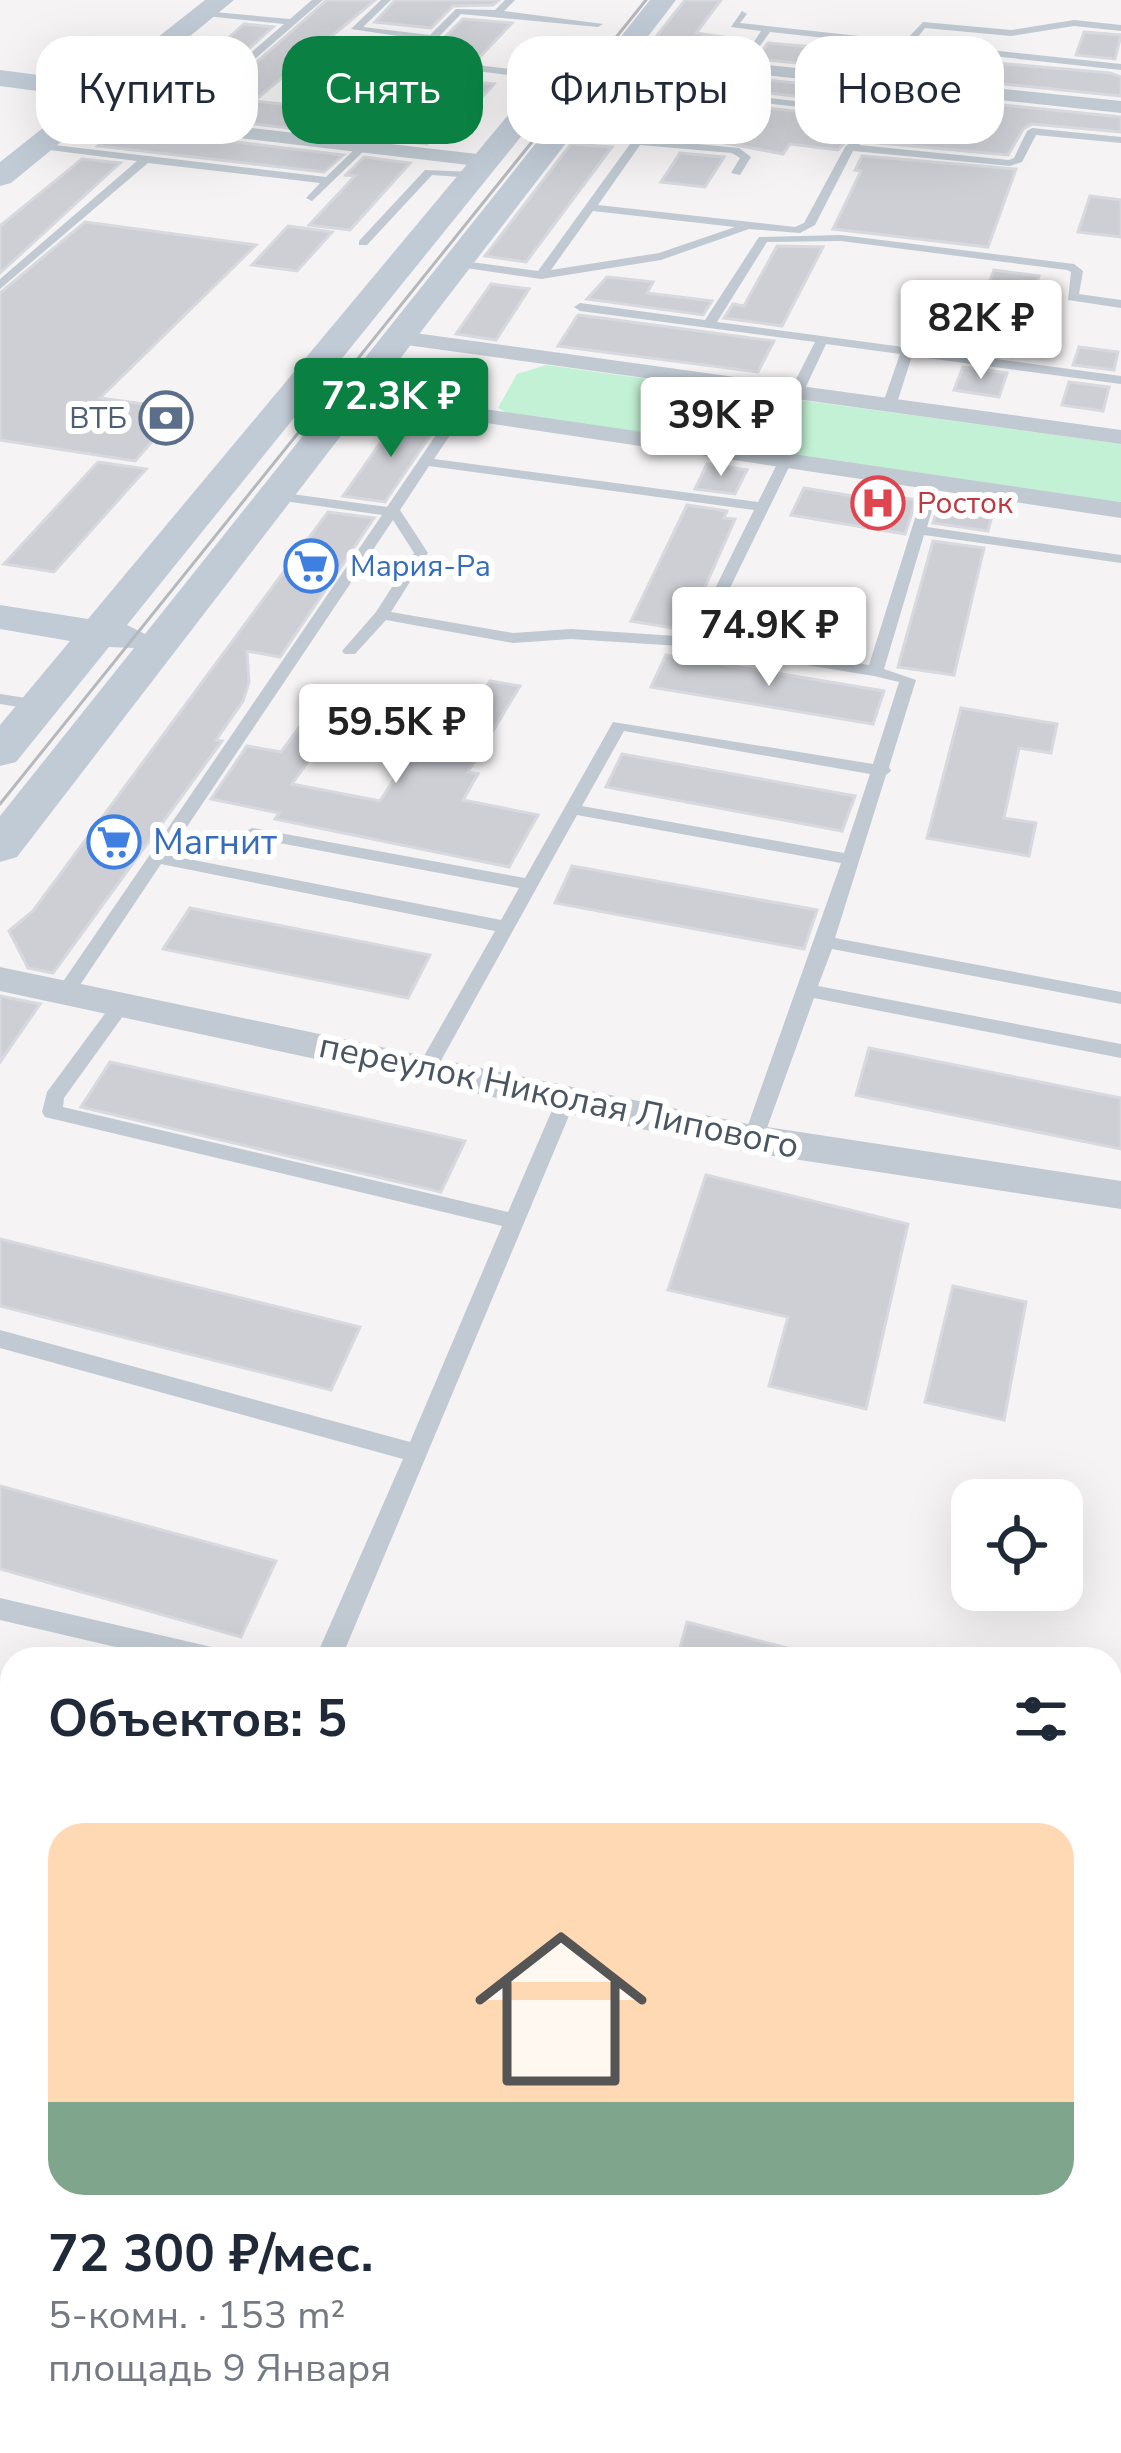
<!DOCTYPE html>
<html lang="ru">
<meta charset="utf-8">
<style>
:root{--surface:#fff;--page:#f2f2f3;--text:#1f2937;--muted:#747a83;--line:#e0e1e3;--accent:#0b8043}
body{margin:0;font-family:"Nunito Sans",sans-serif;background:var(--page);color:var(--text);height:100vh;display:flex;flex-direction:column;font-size:45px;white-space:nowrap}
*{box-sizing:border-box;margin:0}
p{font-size:39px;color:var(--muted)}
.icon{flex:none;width:66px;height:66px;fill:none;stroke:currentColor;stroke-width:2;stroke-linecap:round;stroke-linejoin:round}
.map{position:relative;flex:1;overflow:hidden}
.panel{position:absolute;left:0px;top:1647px;width:1122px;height:807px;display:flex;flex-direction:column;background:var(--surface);border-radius:36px 36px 0 0;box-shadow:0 12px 48px #0002}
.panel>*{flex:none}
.guide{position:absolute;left:36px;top:36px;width:1050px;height:108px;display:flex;gap:24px}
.controls{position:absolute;left:951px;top:1479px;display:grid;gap:24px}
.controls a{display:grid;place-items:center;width:132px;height:132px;border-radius:24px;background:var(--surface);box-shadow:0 12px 48px #0002;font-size:60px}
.price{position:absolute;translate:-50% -102px;padding:0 27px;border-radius:12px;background:#fff;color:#222;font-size:39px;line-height:78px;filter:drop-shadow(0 3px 6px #0008)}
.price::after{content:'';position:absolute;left:50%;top:72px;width:36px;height:27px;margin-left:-18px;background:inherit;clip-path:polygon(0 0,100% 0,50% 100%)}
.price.selected{background:var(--accent);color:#fff}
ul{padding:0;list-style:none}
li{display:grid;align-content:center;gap:24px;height:636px;padding:0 48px}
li+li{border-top:3px solid var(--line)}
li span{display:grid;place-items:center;height:372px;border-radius:36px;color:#555}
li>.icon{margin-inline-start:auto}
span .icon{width:216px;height:216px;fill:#fffc;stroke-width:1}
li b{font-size:51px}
h2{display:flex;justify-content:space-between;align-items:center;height:144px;padding:0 48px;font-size:51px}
.pill{padding:0 42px;border-radius:36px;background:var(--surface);box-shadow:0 12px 48px #0002;font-size:42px;line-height:108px}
.pill.selected{background:var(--accent);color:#fff}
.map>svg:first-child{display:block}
.green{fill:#c3f1d5}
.building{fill:#cdcfd5;stroke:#d7d9de;stroke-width:3}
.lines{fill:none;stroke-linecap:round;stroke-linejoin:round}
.lane{fill:#c1cad2;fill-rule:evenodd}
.street{fill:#c1cad2;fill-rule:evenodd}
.secondary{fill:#c1cbd6;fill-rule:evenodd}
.tram{stroke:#b5b8bd;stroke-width:3}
.labels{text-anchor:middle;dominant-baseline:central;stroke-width:12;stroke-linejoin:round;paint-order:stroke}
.far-service-label{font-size:30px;fill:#4e5e75;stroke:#fff;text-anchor:end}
.far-health-label{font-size:30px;fill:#be3a42;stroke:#fff;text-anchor:start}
.far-shop-label{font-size:30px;fill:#366cbe;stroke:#fff;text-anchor:start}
.shop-label{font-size:36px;fill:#366cbe;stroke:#fff;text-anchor:start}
.street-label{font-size:36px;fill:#4a5661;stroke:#fff}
</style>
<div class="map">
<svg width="1121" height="2453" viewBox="0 0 1121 2453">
<rect width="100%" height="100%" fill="#f5f3f3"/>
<path class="green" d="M 546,365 L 1121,444 L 1121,502 L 512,416 L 498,408 L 517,374 Z"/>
<path class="building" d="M 327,0 L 375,0 L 254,101 L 420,119 L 458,80 L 494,84 L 445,138 L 433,137 L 427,144 L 143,111 L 202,61 L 230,65 L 198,94 L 214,100 Z
M 395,0 L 499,0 L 493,5 L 453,6 L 431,28 L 375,22 Z
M 685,0 L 721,0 L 696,33 L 749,41 L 738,58 L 647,48 Z
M 463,19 L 512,23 L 478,59 L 429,53 Z
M 244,24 L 273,27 L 245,52 L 216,49 Z
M 1084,32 L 1121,35 L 1115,59 L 1076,55 Z
M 768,43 L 1110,73 L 1121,77 L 1121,96 L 756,59 Z
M 631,65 L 680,70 L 669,83 L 660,82 L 622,133 L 581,130 Z
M 691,72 L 888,93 L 881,106 L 690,84 Z
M 906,95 L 1121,117 L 1121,132 L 1032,124 L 1023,129 L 1008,155 L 869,142 L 893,119 Z
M 748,106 L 868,119 L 838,150 L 790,144 L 783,154 L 720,142 Z
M 119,128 L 343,155 L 324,172 L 98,146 Z
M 571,144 L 612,147 L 526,262 L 485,256 Z
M 680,153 L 724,157 L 705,187 L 661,182 Z
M 862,156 L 1016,169 L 988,247 L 833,229 L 861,171 L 855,170 Z
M 364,157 L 410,163 L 350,230 L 309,225 L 355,176 L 346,175 Z
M 82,159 L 120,163 L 0,273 L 0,226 Z
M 1090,196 L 1121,200 L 1121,237 L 1078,232 Z
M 85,222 L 256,245 L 100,398 L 181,409 L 135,461 L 0,440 L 0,293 Z
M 288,226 L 332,232 L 297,271 L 252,265 Z
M 777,246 L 823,247 L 782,326 L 724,318 L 733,304 L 744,306 Z
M 994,270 L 1039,276 L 1012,357 L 968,351 L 966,345 Z
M 607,277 L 653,282 L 647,293 L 712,301 L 703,315 L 587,299 Z
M 491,284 L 529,289 L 496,340 L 456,334 Z
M 578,315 L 579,315 L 774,341 L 758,372 L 558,346 Z
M 1079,347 L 1118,352 L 1114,370 L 1073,365 Z
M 963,367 L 1007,373 L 999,397 L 954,390 Z
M 1069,382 L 1109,387 L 1103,411 L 1062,405 Z
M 397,419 L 438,424 L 385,502 L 343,496 Z
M 98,462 L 146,469 L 54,572 L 4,564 Z
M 707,464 L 747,470 L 735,494 L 695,489 Z
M 804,488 L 859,497 L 862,491 L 916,500 L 905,534 L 791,515 Z
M 941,496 L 995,504 L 988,531 L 933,523 Z
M 687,505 L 727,511 L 724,518 L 735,519 L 686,630 L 631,621 Z
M 328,512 L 374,518 L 280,657 L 247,651 L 249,682 L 243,701 L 216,740 L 222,741 L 53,973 L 28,968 L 9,931 L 33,911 Z
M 933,541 L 984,548 L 954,675 L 898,667 Z
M 666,655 L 884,691 L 873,724 L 651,687 Z
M 490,681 L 520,686 L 468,772 L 478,774 L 463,800 L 538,815 L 509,867 L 275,819 L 279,813 L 211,799 L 247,746 L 281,752 L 318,702 L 339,718 L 292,784 L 380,801 L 451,691 L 481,696 Z
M 961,708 L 1057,724 L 1051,753 L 1019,748 L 1004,818 L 1036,823 L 1029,856 L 927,838 Z
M 622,754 L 855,796 L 842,831 L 606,787 Z
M 572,866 L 817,910 L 804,949 L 555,903 Z
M 190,908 L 430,955 L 408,998 L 163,949 Z
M 0,996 L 40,1004 L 0,1062 Z
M 869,1048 L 1121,1098 L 1121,1149 L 856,1095 Z
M 110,1062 L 465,1141 L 441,1192 L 81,1107 Z
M 706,1175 L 908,1224 L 866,1409 L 769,1386 L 788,1317 L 668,1290 Z
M 0,1239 L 360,1327 L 331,1390 L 0,1306 Z
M 953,1286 L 1026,1302 L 1004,1420 L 925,1402 Z
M 0,1486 L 276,1561 L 241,1637 L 0,1569 Z
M 687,1622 L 791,1649 L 790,1659 L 677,1659 Z"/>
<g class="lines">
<path class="lane" d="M 312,0 L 323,0 L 211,97 L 202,95 L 240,62 L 155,49 L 160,46 L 246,57 L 284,24 L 206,16 L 203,11 L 290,19 Z
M 381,0 L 391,0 L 363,27 L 430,35 L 456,9 L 495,10 L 505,0 L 515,0 L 504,11 L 603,24 L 598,27 L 461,14 L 418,58 L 510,69 L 535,45 L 540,48 L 520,71 L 558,76 L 554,81 L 407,62 L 407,58 L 425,40 L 351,29 Z
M 742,11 L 747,14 L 740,23 L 905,41 L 923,22 L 1011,30 L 1074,20 L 1121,25 L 1121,31 L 1074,26 L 1011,36 L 925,28 L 914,42 L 1121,64 L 1121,70 L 770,32 L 742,71 L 737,68 L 761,31 L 731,27 Z
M 681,74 L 690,76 L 682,88 L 883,111 L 899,82 L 907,82 L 890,116 L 859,145 L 1009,160 L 1014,158 L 1027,131 L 1032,128 L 1121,137 L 1121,143 L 1036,135 L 1022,162 L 1010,166 L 853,151 L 815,225 L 800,233 L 749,229 L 661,260 L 541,279 L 452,266 L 452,262 L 456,260 L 538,271 L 630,144 L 556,138 L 552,133 L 634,138 ZM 678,93 L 878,116 L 845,147 L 804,223 L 795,227 L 598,205 L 640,145 L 732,153 L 740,158 L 731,173 L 740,175 L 751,157 L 739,148 L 645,139 ZM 593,211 L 735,227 L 659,253 L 551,270 Z
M 37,143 L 326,177 L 359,145 L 368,147 L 312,201 L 306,198 L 320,183 L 148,163 L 0,289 L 0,279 L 137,161 L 33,148 Z
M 425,170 L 474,172 L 479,175 L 474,178 L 432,175 L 367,245 L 359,245 L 359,241 Z
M 841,235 L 1074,264 L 1083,271 L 1079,294 L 1121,300 L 1121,308 L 1068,300 L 1071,272 L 1067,270 L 841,241 L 767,242 L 717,322 L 903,347 L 917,306 L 923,302 L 929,306 L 915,348 L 1121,376 L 1121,384 L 912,356 L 896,406 L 889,410 L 882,406 L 900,354 L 826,344 L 803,393 L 796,397 L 789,393 L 815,342 L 580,311 L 574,307 L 580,303 L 705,320 L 759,237 Z
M 458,409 L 465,413 L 434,459 L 758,502 L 780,458 L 790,458 L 792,461 L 705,639 L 869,665 L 926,483 L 933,479 L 940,483 L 927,527 L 1121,555 L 1121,563 L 924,535 L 884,669 L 916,680 L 889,767 L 891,771 L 886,775 L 835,938 L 1121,992 L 1121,1004 L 832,949 L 818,986 L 1121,1044 L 1121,1058 L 814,998 L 763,1139 L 760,1144 L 746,1144 L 743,1139 L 841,863 L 577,815 L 433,1075 L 426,1077 L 416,1070 L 495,931 L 161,864 L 72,997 L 58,997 L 56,993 L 58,989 L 382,515 L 277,500 L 270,496 L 277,492 L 387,507 L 453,410 ZM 429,466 L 754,510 L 691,637 L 571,629 L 513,633 L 391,612 L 428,553 L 400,510 ZM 393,520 L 414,553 L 376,612 L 342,651 L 345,654 L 355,654 L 386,620 L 513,643 L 571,639 L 696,647 L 874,676 L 899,682 L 873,764 L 613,722 L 525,878 L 252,828 L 243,833 L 252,838 L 519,888 L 501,920 L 168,855 ZM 624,731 L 870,774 L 844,853 L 582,806 Z
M 0,694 L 39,700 L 47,705 L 39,710 L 0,704 Z
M 122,999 L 131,1005 L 64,1098 L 63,1107 L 508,1212 L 559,1094 L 566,1092 L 576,1099 L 341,1659 L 315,1659 L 403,1459 L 0,1348 L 0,1330 L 410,1442 L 502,1226 L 45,1117 L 42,1112 L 47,1092 L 115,1000 Z
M 0,1598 L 216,1648 L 225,1651 L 229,1659 L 167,1659 L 0,1620 Z
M 1110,1835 L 1121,1838 L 1121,1864 L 1110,1861 Z
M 12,1988 L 12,2023 L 0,2029 L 0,1994 Z
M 0,2032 L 12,2037 L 12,2065 L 0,2060 Z
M 1110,2233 L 1121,2237 L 1121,2267 L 1110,2263 Z
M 1110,2427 L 1121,2431 L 1121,2453 L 1094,2453 L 1090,2442 L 1110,2442 Z"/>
<path class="street" d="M 620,50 L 1121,101 L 1121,113 L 614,59 L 611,55 Z
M 77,108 L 486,155 L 496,161 L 486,167 L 70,118 L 70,110 Z
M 400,331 L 1121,430 L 1121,444 L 392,343 L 388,338 Z
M 355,390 L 1121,502 L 1121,518 L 346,402 L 346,392 Z
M 0,967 L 753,1125 L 1121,1181 L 1121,1209 L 753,1153 L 0,991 Z"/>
<path class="secondary" d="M 205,0 L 234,0 L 11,183 L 0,186 L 0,162 L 82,97 L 0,86 L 0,70 L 100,83 Z
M 650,0 L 676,0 L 17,857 L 0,862 L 0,816 L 134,648 L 109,647 L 16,762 L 0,766 L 0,725 L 70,641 L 0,629 L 0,605 L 88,619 L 524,96 L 544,96 L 544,108 L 127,625 L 145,634 Z"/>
<path class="tram" d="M 0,804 L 646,0"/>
</g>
<defs>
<g id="bank-ring" transform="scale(2.7)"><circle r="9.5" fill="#fff" stroke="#5c6f8a" stroke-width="1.5"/><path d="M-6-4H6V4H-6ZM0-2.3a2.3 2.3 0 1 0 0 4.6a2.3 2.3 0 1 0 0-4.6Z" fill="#5c6f8a"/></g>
<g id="hospital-ring" transform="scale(2.7)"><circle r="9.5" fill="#fff" stroke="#e0444e" stroke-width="1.5"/><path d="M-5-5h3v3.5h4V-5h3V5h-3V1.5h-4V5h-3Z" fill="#e0444e"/></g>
<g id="supermarket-ring" transform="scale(2.7)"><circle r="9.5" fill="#fff" stroke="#3f7fe0" stroke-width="1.5"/><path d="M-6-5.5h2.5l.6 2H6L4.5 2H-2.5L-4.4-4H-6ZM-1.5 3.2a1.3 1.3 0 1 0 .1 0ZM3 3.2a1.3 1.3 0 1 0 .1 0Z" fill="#3f7fe0"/></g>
</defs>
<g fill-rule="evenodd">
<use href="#bank-ring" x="166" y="418"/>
<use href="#hospital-ring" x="878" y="503"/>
<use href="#supermarket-ring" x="311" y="566"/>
<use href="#supermarket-ring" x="114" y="842"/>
</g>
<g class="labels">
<g class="far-service-label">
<text x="127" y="418">ВТБ</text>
</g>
<g class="far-health-label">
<text x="917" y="503">Росток</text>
</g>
<g class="far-shop-label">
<text x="350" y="566">Мария-Ра</text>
</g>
<g class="shop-label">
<text x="153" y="842">Магнит</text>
</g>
<g class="street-label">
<text transform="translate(559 1096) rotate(12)">переулок Николая Липового</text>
</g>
</g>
</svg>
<div class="controls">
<a><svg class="icon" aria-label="locate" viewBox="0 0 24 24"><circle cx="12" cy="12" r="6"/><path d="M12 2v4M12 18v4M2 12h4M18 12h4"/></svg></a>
</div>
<b class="price" style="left:981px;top:382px">82K ₽</b>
<b class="price selected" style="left:391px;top:460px">72.3K ₽</b>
<b class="price" style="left:721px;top:479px">39K ₽</b>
<b class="price" style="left:769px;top:689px">74.9K ₽</b>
<b class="price" style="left:396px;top:786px">59.5K ₽</b>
<div class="guide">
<a class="pill">Купить</a>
<a class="pill selected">Снять</a>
<a class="pill">Фильтры</a>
<a class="pill">Новое</a>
</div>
<section class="panel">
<h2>Объектов: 5<svg class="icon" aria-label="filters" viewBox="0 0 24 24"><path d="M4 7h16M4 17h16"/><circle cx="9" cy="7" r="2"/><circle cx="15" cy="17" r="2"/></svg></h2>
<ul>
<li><span style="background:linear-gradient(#ffd9b3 75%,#7fa58c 0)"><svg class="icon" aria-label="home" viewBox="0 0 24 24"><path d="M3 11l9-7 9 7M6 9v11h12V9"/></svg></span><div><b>72 300 ₽/мес.</b><p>5-комн. · 153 m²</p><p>площадь 9 Января</p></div></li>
</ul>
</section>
</div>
